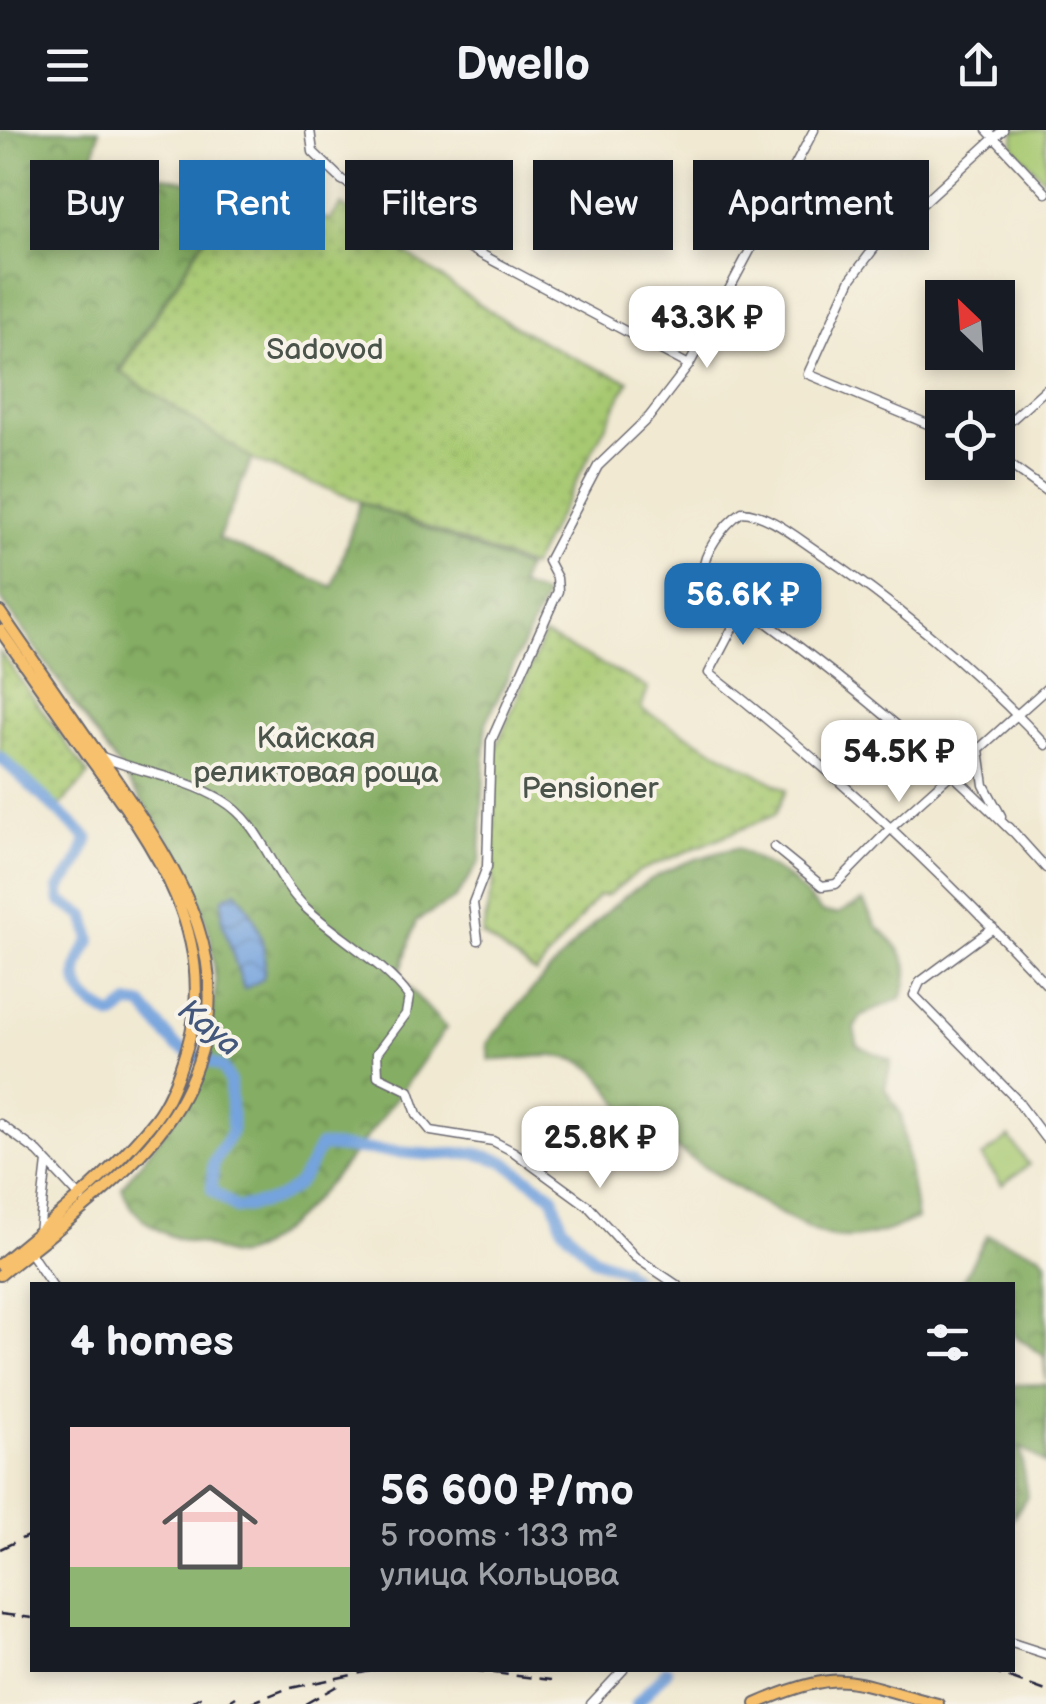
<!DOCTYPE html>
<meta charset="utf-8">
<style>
:root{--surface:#171b24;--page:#20242c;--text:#f1f3f6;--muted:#9ea1a6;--line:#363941;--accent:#1f6fb2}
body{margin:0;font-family:"Balsamiq Sans",sans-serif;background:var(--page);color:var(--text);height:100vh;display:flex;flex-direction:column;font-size:38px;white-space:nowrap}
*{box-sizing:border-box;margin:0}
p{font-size:32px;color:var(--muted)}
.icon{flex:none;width:55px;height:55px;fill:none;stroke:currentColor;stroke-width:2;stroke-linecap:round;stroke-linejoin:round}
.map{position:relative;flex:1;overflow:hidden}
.drawer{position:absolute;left:30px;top:1152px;width:985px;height:390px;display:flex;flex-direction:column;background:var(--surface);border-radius:0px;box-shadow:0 5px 15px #0003}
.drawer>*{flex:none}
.top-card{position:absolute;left:30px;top:30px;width:988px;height:90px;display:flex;gap:20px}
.needle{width:65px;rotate:335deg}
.fabs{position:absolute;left:925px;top:150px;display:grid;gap:20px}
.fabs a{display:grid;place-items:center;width:90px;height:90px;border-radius:0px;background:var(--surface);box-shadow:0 5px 15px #0003;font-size:50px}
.price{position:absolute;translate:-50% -85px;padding:0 22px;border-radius:20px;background:#fff;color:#222;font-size:32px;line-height:65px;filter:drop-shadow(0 2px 5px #0008)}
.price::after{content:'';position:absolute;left:50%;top:60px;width:30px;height:22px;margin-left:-15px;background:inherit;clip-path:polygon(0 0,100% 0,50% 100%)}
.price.active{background:var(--accent);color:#fff}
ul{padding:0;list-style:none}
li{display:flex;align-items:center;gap:30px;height:250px;padding:0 40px}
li+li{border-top:2px solid var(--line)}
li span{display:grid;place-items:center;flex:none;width:280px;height:200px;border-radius:0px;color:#555}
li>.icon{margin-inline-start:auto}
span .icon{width:120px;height:120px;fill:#fffc;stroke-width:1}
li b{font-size:42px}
h2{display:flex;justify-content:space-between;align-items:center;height:120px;padding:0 40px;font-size:42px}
.pill{padding:0 35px;border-radius:0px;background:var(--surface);box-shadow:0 5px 15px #0003;font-size:35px;line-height:90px}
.pill.active{background:var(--accent);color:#fff}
header{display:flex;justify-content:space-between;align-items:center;height:130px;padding:0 40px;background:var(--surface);font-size:45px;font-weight:600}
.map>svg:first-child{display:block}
.green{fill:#a7c971;stroke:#647656;stroke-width:2.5}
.forest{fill:url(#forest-crowns);stroke:#54684f;stroke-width:2.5}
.garden{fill:url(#garden-dots);stroke:#647656;stroke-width:2.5}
.water{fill:url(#water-waves);stroke:#4b628c;stroke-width:2.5}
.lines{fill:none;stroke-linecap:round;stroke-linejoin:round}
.river{stroke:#74a3dd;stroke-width:12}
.minor-casing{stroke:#6a6870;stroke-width:11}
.major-casing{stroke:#6a6870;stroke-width:14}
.minor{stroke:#fff;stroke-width:8}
.major{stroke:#f7c06c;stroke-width:10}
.rail{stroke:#22223b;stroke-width:2.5;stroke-dasharray:15 8;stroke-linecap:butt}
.labels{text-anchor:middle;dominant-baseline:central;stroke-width:8;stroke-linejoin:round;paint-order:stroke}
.park-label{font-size:30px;fill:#4a544b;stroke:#f7f3e8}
.water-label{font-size:32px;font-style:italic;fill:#43567c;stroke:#f7f3e8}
</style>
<header><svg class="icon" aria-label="menu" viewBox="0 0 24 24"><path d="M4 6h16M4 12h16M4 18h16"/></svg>Dwello<svg class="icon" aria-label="share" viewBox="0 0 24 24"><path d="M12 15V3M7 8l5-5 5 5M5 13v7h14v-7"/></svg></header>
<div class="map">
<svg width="1046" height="1574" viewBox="0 0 1046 1574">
<defs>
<pattern id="forest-crowns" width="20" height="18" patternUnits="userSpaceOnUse" patternTransform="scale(2.5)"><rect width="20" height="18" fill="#85ad63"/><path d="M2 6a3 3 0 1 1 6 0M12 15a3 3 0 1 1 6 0" fill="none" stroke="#6c8c53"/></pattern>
<pattern id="garden-dots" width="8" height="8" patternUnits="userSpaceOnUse" patternTransform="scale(2.5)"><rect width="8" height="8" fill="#a7c971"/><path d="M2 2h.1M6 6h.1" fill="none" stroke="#8fac63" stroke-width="1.8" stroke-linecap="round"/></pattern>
<pattern id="water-waves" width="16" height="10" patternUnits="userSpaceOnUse" patternTransform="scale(2.5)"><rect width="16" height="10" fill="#74a3dd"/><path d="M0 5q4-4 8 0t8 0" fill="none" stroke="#5f84b4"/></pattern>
</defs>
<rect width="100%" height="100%" fill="#f7f3e8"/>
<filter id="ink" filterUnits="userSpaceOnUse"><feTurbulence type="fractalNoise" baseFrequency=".01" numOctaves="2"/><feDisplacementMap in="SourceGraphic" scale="20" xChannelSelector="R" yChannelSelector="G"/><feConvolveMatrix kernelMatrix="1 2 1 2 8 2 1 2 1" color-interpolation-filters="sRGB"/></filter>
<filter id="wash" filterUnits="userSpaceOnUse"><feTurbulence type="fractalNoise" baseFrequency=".0048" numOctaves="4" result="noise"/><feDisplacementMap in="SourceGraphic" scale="40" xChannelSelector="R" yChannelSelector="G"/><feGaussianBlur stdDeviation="2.25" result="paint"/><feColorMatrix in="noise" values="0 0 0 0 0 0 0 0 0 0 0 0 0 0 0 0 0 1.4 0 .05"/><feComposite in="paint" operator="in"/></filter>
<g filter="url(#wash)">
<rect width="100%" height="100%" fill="#f1e9d2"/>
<path class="green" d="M 1015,0 L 1046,0 L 1046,51 L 1013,16 Z
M 1009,1007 L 1029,1035 L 1002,1055 L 982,1027 Z"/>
<path class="forest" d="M 0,0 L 99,0 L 93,31 L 205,56 L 193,90 L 211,98 L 119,241 L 252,329 L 218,409 L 333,457 L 360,372 L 526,438 L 519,456 L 546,466 L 486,593 L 480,731 L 456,768 L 416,791 L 399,847 L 446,898 C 409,951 301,1109 241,1125 C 227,1128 212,1116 197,1113 C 166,1108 132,1091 122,1057 L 184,976 L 204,932 L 216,855 L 211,809 L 198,765 L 172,714 L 0,467 Z
M 737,718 L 790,749 L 822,782 L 837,784 L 863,771 C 869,780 872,793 880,799 C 904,822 915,835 901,868 L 862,885 L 854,899 L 858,916 L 891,930 L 885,959 L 901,984 L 917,1089 C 890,1101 858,1113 828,1106 C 790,1096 650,1005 622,976 C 608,960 602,941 581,932 C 552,919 520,931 490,930 L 487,914 C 509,884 533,859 558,832 C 614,769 652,736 737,718 Z
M 987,1105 L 1040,1124 L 1046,1132 L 1046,1250 L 1044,1226 L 1013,1204 L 1012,1155 L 960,1155 Z
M 1046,1254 L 1046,1334 L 1020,1317 L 1027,1366 L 1013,1388 L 1013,1255 Z"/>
<path class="garden" d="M 242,49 L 330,91 L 341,75 C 439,146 514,208 629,251 L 531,437 L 255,331 L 121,242 Z
M 544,505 L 648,558 L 641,579 L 786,660 L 775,685 L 639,741 L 608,765 L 598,766 L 536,843 L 482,805 L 493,755 L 495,620 Z
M 0,522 L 89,645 L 53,683 L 0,633 Z"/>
<path class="water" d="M 236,761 C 257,785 269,818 263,849 L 244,859 L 222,791 L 223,768 Z"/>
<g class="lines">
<path class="river" d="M 0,627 L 88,709 L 76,737 L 59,758 L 61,772 L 85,786 L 91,810 C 67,846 73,867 113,886 L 129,874 L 142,875 L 176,916 L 223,938 L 230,952 L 232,1001 L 213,1034 L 212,1060 L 236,1078 C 287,1070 298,1062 320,1016 L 434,1025 L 474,1023 L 503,1031 L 553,1066 L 562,1096 L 594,1129 L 623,1139 L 639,1155
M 637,1574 L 667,1540"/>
</g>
</g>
<g filter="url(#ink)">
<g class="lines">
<g class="minor-casing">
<path id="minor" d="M 310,0 L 313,22 L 342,50 L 689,235
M 987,0 L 1046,63
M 942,300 L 808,244 L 851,149 L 875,117 L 1003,0
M 998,302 L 1046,259
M 998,326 L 1046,361
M 744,476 L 709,543 C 832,638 940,741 1046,854
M 979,620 L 984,655 L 1001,686
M 100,626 C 140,643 184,647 222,670 C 264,695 270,743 305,777 C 334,805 387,835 409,867 L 406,884 L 377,923 L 378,946 L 409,961 L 417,984 L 431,1001 L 493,1011 L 514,1022 L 588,1076 L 635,1127 L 677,1155
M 1009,697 L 1046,738
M 1011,701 C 916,605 814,525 704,447 C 699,426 725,393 742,382 C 767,383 796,407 817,421 C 901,477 976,541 1046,615
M 774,717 L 822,756 L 836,754 L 893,696 L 1046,559
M 993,798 L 920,852 L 914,865 L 1015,968 L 1045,1008
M 478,810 L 473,773 L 487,737 L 491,611 L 558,461 L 557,448 L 548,431 L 598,336 L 649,287 L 689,235 L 814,0
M 0,994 L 38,1022 L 81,1068
M 39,1102 L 47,1032
M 26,1117 L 52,1155
M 1012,1513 L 1046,1524
M 591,1574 L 623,1540"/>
</g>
<g class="major-casing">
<path id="major" d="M 0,482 C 36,534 72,586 108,638 C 178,740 249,839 184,965 C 149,1034 59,1097 0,1145
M 0,500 C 29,542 58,583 87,624 C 153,714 225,812 184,927 C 177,949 169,971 155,989 C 111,1044 54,1090 0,1134
M 756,1574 C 845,1534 850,1553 938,1574"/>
</g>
<use href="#minor" class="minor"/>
<use href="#major" class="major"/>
<path class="rail" d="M 0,1419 L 32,1404
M 0,1484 L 32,1488
M 470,1540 L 551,1550
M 987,1540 L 1046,1561
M 188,1574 L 204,1565
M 225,1574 L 236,1567
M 248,1574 L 286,1559 L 375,1540
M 305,1574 L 337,1556"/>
</g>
</g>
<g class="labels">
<g class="park-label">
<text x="325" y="220">Sadovod</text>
<text x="316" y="609">Кайская<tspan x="316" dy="34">реликтовая роща</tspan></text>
<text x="590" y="659">Pensioner</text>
</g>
<g class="water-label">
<text transform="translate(209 898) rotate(39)">Kaya</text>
</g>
</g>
</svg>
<div class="fabs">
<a><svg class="needle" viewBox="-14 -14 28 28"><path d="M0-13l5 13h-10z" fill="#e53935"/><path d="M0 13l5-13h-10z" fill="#9ea1a6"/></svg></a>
<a><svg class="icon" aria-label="locate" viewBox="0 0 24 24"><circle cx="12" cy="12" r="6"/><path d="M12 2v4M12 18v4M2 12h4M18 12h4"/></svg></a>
</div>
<b class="price" style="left:707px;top:241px">43.3K ₽</b>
<b class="price active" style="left:743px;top:518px">56.6K ₽</b>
<b class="price" style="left:899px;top:675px">54.5K ₽</b>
<b class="price" style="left:600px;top:1061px">25.8K ₽</b>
<div class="top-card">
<a class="pill">Buy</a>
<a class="pill active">Rent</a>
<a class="pill">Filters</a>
<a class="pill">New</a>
<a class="pill">Apartment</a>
</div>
<section class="drawer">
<h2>4 homes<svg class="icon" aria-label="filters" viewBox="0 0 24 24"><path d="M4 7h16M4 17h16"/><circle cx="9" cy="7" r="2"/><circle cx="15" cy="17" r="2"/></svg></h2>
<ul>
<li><span style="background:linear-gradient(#f6c9c9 70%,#8fb573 0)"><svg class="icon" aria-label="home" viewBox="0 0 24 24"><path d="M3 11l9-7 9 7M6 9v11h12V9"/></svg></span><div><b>56 600 ₽/mo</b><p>5 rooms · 133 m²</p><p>улица Кольцова</p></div></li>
</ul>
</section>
</div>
